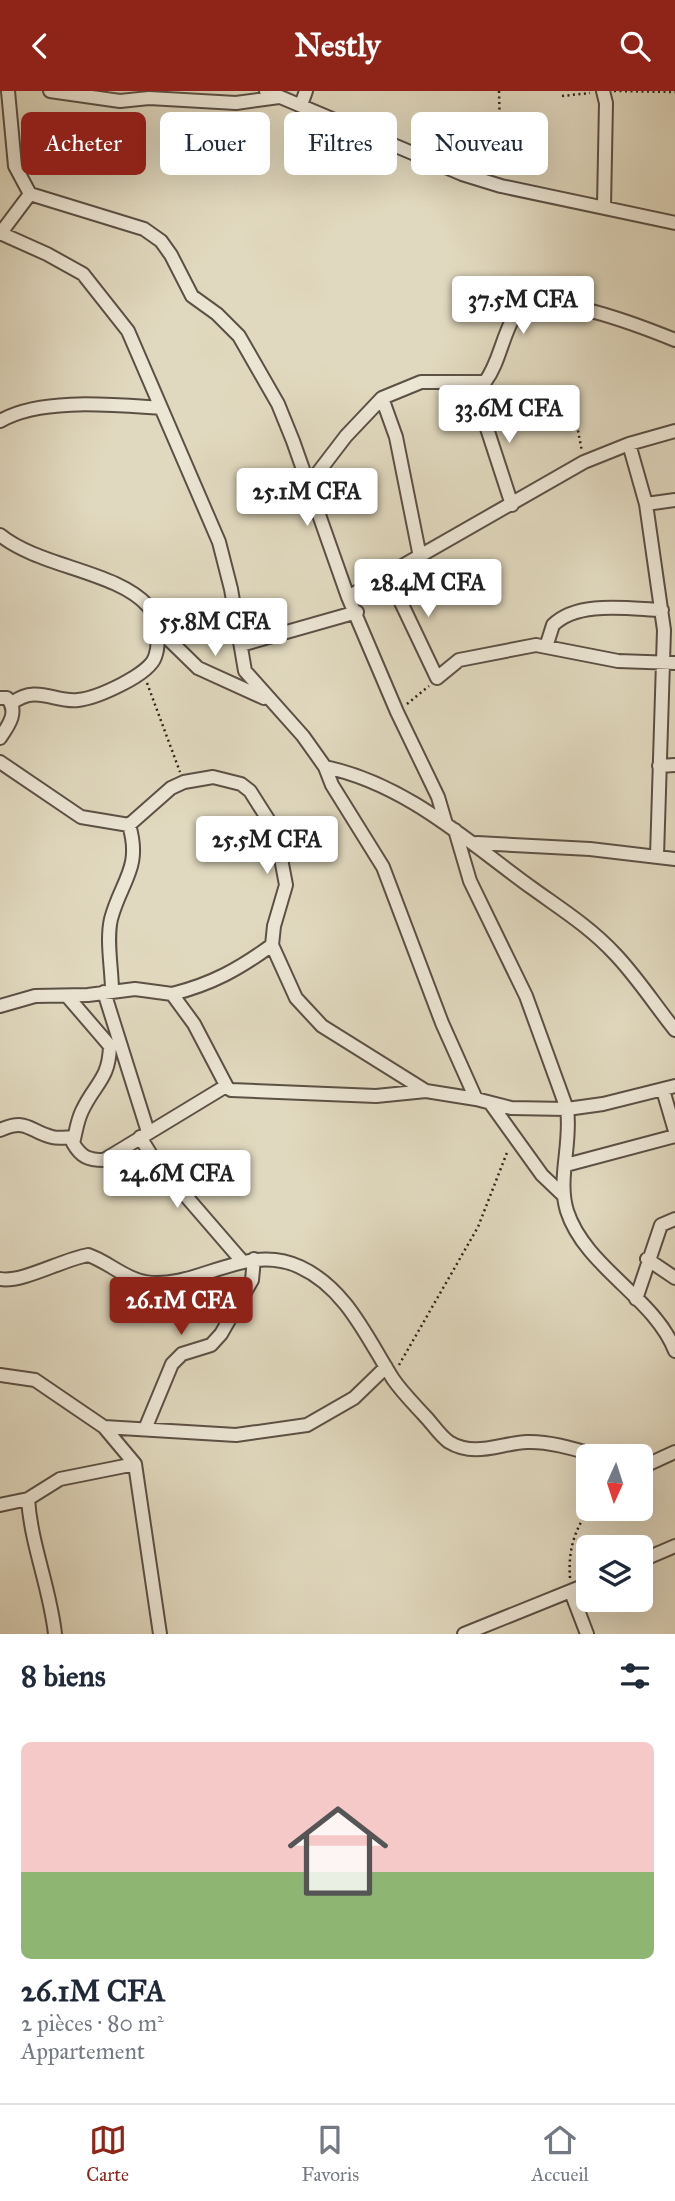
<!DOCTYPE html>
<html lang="fr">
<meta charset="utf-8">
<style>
:root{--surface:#fff;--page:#f2f2f3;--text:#1f2937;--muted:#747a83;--line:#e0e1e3;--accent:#8f2418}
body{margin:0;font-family:"IM FELL Great Primer",serif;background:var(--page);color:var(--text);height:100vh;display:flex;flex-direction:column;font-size:26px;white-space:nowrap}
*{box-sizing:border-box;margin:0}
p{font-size:23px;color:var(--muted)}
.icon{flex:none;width:38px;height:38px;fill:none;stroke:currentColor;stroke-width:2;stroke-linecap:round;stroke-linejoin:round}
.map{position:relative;height:1543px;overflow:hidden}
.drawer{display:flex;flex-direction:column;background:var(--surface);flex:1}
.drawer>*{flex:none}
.hud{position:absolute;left:21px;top:21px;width:634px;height:63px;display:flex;gap:14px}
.needle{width:46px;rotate:183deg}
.fabs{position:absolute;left:576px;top:1353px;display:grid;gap:14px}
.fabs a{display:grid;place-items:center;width:77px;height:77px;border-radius:10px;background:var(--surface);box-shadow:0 7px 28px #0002;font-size:35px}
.price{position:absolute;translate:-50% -60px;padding:0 16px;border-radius:7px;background:#fff;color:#222;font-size:23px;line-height:46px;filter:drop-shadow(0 2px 4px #0008)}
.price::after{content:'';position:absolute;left:50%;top:42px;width:21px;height:16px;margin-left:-10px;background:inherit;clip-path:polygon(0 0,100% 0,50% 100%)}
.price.selected{background:var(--accent);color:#fff}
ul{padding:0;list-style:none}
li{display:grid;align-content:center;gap:14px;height:371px;padding:0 21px}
li span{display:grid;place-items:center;height:217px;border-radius:10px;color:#555}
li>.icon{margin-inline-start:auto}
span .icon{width:126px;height:126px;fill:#fffc;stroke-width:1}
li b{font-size:30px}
h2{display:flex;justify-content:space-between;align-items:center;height:84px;padding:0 21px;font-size:30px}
.chip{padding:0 24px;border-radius:10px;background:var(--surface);box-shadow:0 7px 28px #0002;font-size:24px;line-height:63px}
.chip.selected{background:var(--accent);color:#fff}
header{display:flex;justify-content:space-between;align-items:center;height:91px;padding:0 21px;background:var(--accent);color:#fff;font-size:32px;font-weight:700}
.dock{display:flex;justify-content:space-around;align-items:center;height:98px;border-top:2px solid var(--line);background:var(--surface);font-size:19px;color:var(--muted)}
.dock a{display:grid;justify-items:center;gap:4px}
.dock .selected{color:var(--accent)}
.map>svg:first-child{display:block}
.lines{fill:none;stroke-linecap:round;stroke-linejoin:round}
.minor-casing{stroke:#5c5045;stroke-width:16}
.path{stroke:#2f231c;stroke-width:2.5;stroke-dasharray:2 3.5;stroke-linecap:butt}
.minor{stroke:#ece6d5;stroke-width:12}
</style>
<header><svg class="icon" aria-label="back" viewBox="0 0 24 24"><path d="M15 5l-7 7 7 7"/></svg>Nestly<svg class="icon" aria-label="search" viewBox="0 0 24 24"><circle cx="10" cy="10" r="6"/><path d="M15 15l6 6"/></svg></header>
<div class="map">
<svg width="675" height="1543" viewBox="0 0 675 1543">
<rect width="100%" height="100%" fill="#e1d9bf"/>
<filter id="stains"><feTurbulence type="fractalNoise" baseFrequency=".00286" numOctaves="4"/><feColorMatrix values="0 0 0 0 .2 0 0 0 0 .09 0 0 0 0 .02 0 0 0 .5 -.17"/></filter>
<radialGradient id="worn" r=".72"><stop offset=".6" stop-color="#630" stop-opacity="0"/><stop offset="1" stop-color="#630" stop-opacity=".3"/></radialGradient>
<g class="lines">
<g class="minor-casing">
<path id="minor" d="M 8,0 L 15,75 L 30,103 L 144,138 L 161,150 L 171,164 L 192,205 L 217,223 L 239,245 L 278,313 L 293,350 L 348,506 L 397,621 L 438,706 L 446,733
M 50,0 L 120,10 L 149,7 L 236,12 L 279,6
M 266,0 L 462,83 L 501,95 L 675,132
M 603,0 L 606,12 L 604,115
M 301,14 L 306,0
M 0,142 L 47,163 L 83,183 L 128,240 L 219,451 L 231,498 L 245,580 L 303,645 L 325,676 L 332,694 L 383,776 L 442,932 L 476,1008 L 511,1017 L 567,1018 L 526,905 L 470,790 L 455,739
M 0,143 L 30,103
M 485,291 L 479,300 L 479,313 L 512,414
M 0,330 C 41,306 115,314 161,317
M 629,353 L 646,413 L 664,539 L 657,765
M 310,392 L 346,345 L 382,307
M 646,413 L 675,409
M 0,444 C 39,476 117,480 148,515 C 158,526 160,553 155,566 C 149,584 97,607 78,609 C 55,612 37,593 12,612
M 420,466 L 396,346 L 382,307 L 421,291 L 485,291 C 500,271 502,244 516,222 C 536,193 648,238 675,249
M 388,484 L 437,587 L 459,569 L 536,554 L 618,570 L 675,572
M 348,506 L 584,371 L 629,353 L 675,340
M 156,536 L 198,577 L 264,607
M 241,554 L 357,521
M 546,556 L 553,534 C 578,509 630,518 662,519
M 0,607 L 7,607 C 19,620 9,634 0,647
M 0,671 L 81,726 L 129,734 L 171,697 L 184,691 L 213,686 L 241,693 L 250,700 L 276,741 L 286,794 L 274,835 L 272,854 L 296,907 L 322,935 L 426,1000 L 476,1008
M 659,675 L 675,674
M 325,676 C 406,693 467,750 532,797 C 561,818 590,836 615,863 C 637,886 655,914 675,939
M 477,752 L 590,758 L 675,768
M 112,900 C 112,878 106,850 111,828 C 121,790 142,777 129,734
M 104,901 L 148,1041
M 172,903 C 212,893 239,878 272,854
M 67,905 L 110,955 C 109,989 95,992 82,1020 C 77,1030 76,1041 73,1052 C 81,1066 88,1069 104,1069 L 226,995
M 0,915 L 35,905 L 88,904 L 135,898 L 172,903 L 194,933 L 227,996 L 231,999 L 376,1005 L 426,1000
M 675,995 L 603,1013 L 567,1018 C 572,1052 557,1088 567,1120 C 585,1176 655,1207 675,1260
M 663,999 L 675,1040
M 491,1013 L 542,1084 L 564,1105
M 0,1039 C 28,1027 28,1040 52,1046 C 59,1048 67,1046 74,1046
M 140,1046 L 153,1067 L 242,1170
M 566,1074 L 675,1045
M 647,1168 L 675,1187
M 0,1188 C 22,1192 61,1169 88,1164 C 107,1170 125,1188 145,1191 C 195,1200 246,1150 300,1176 C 346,1197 367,1247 393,1288 C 402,1301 413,1312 424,1324 C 432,1332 440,1345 449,1351 C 475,1367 501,1352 527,1351 C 550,1350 578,1359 599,1365
M 636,1208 L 661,1134 L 675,1128
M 0,1284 L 35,1289 L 104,1336 L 135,1373 L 160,1543
M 104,1336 L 236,1344 L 307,1334 L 354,1307 L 386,1276
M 145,1338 L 172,1273 L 182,1263 L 211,1254 L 221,1243 L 252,1189 L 254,1168
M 640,1377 L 675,1361
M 0,1414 L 28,1408
M 640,1470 L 675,1455
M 571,1501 L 587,1543
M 55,1543 C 50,1497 31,1454 28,1408 L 60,1388 L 135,1373
M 464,1543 L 588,1493"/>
</g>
<path class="path" d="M 499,0 L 501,81
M 614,0 L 675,1
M 562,5 L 590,2
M 572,307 L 582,361
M 147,592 L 180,681
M 407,613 L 429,595
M 399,1274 L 478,1136 L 508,1059
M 570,1487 C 568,1460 574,1440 589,1418"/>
<use href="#minor" class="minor"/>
</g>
<rect width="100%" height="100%" filter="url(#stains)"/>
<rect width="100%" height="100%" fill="url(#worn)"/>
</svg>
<div class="fabs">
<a><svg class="needle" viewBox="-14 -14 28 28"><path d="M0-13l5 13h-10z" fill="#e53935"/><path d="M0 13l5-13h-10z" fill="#747a83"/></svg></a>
<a><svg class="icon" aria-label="layers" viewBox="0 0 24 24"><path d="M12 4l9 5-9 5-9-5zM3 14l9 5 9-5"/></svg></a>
</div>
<b class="price" style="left:523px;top:245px">37.5M CFA</b>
<b class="price" style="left:509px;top:354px">33.6M CFA</b>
<b class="price" style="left:307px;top:437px">25.1M CFA</b>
<b class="price" style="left:428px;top:528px">28.4M CFA</b>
<b class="price" style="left:215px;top:567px">55.8M CFA</b>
<b class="price" style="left:267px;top:785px">25.5M CFA</b>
<b class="price" style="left:177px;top:1119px">24.6M CFA</b>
<b class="price selected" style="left:181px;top:1246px">26.1M CFA</b>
<div class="hud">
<a class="chip selected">Acheter</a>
<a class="chip">Louer</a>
<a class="chip">Filtres</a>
<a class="chip">Nouveau</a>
</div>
</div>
<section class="drawer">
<h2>8 biens<svg class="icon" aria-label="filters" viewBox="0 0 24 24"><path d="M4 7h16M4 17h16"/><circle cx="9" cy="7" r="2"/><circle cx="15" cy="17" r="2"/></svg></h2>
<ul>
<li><span style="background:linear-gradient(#f6c9c9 60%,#8fb573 0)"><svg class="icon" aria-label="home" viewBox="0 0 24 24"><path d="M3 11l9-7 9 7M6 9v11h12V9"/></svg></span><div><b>26.1M CFA</b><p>2 pièces · 80 m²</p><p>Appartement</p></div></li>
</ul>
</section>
<nav class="dock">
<a class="selected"><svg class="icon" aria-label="map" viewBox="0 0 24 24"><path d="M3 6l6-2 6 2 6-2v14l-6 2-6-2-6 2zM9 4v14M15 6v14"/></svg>Carte</a>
<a><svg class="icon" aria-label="saved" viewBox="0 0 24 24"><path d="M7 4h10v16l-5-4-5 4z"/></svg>Favoris</a>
<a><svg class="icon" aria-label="home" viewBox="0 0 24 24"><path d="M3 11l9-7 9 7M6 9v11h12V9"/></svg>Accueil</a>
</nav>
